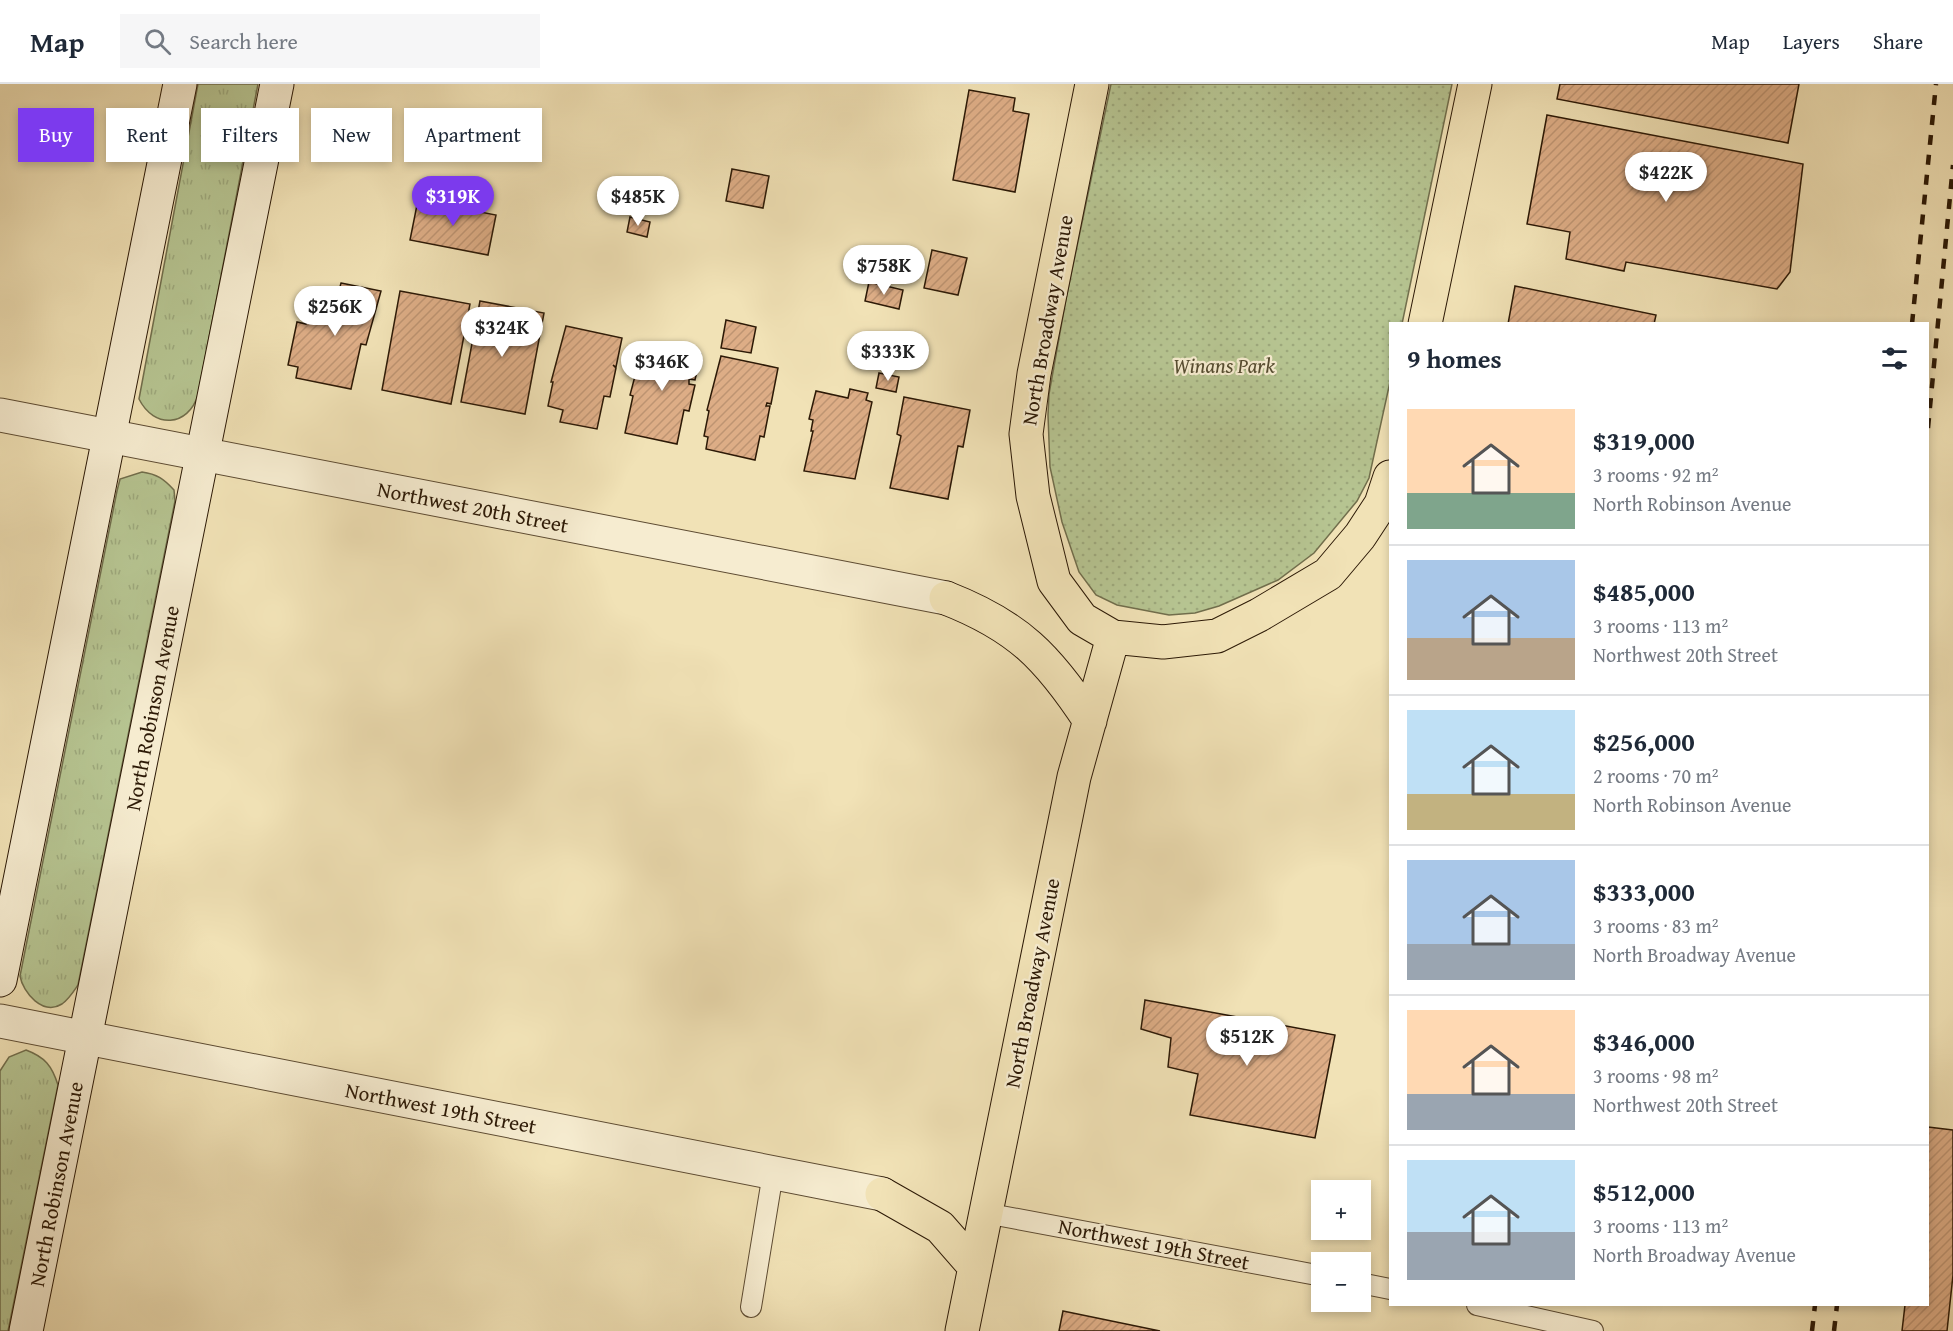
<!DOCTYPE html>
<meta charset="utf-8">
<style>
:root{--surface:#fff;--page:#f6f6f7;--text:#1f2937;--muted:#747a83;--line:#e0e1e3;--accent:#7c3aed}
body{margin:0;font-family:"Gentium Book Plus",serif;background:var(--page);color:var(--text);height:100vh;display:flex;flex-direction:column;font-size:22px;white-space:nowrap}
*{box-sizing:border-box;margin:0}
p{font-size:20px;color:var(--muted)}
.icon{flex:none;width:33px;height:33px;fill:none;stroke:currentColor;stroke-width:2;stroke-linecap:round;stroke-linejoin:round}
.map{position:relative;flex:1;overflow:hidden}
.details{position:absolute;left:1389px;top:238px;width:540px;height:984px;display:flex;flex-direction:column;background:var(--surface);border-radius:0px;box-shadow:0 3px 9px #0003}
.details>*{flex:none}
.hud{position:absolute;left:18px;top:24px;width:570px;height:54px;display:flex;gap:12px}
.tools{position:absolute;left:1311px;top:1096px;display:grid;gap:12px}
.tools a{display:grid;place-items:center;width:60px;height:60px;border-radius:0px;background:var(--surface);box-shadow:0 3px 9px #0003;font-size:30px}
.price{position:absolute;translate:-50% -51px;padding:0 14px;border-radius:21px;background:#fff;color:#222;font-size:20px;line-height:39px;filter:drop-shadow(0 2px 3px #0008)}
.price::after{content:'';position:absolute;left:50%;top:36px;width:18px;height:14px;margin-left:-9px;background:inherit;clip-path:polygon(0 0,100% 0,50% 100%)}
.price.current{background:var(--accent);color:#fff}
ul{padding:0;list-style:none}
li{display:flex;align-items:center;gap:18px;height:150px;padding:0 18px}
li+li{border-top:2px solid var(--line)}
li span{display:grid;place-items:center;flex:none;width:168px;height:120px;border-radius:0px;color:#555}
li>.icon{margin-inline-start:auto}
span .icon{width:72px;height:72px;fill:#fffc;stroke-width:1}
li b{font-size:26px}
h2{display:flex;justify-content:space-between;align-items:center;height:72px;padding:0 18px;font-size:26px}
.tag{padding:0 21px;border-radius:0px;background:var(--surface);box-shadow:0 3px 9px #0003;font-size:21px;line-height:54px}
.tag.current{background:var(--accent);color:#fff}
header{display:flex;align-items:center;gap:36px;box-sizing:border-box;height:84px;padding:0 30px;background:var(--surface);border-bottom:2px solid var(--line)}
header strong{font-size:28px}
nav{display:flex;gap:33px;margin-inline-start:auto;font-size:21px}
.search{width:420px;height:54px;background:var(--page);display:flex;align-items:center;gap:15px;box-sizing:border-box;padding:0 21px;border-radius:0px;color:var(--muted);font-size:22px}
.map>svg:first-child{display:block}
.grass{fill:url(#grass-tufts);stroke:#716e4c;stroke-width:1.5}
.park{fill:url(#park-dots);stroke:#716e4c;stroke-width:1.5}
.building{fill:url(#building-hatch);stroke:#2c1906;stroke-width:1.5}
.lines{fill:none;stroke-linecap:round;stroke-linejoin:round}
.lane-casing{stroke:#5d4b32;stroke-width:22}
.street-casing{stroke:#5d4b32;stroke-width:35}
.secondary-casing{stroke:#2c1906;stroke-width:35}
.primary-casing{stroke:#2c1906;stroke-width:35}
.lane{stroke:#f6ecd0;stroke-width:20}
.street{stroke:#f6ecd0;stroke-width:33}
.secondary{stroke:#f6ecd0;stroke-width:33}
.primary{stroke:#f1e2b6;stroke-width:33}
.rail{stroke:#2c1906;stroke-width:4.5;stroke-dasharray:10 10;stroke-linecap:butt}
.labels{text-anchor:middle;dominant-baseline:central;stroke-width:4.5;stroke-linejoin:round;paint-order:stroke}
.street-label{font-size:21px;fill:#2c1906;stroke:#f6ecd0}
.park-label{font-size:21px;font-style:italic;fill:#554c30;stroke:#f6ecd0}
</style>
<header>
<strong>Map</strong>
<div class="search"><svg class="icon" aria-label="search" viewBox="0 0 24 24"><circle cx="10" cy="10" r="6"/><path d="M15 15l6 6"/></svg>Search here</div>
<nav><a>Map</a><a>Layers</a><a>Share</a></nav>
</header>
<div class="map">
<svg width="1953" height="1247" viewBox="0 0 1953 1247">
<defs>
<pattern id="grass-tufts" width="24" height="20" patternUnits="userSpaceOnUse" patternTransform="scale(1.5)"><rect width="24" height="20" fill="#b6c491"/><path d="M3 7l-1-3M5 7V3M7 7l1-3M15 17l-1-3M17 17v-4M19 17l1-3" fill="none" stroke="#9da87c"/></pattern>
<pattern id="park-dots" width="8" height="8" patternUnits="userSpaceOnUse" patternTransform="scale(1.5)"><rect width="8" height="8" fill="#b6c491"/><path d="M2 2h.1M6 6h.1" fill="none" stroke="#9da87c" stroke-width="1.8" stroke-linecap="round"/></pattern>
<pattern id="building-hatch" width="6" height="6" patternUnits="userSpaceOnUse" patternTransform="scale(1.5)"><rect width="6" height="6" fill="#ddad86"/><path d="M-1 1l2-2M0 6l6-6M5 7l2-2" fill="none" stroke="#be9472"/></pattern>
</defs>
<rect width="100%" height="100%" fill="#f1e2b6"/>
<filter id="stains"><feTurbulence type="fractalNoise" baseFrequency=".00333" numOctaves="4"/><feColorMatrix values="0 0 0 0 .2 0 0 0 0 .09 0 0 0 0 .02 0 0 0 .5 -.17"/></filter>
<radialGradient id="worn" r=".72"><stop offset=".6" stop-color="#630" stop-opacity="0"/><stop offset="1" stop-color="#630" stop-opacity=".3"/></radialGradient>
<path class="grass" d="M 198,0 L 258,0 L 198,311 C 188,343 154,345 139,315 Z
M 142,388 C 157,390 164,395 174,406 L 175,417 L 78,901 C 74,907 69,915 62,920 C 43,932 23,909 20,892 L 117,407 L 120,395 Z
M 26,966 C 45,973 52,982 58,1001 L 8,1247 L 0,1247 L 0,987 L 9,973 Z"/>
<path class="park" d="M 1111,0 L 1452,0 L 1402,240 L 1390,240 L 1390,298 L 1369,394 L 1357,417 L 1314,469 L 1278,496 L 1219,522 L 1195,529 L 1169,531 L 1117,521 L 1096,511 L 1079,488 L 1062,438 L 1050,383 L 1048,331 L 1049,310 L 1066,215 Z"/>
<path class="building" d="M 1560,0 L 1799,0 L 1788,59 L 1557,15 Z
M 969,6 L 1015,14 L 1013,27 L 1029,30 L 1015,108 L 953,96 Z
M 1547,31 L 1803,80 L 1790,188 L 1777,205 L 1626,178 L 1624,187 L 1566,175 L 1570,148 L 1527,140 Z
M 732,85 L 769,92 L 763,124 L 726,117 Z
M 418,116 L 496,131 L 488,171 L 410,156 Z
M 630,133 L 650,138 L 647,153 L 627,148 Z
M 932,166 L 967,174 L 958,211 L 924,204 Z
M 869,198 L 903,206 L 899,225 L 865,217 Z
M 341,199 L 381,207 L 366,261 L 361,260 L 351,305 L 296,294 L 298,283 L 288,281 L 297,238 L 306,240 L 311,220 L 334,225 Z
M 1515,202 L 1656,231 L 1654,240 L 1508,240 Z
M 400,207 L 470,220 L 451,320 L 382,306 Z
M 480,217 L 544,229 L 525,330 L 461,318 Z
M 726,236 L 756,243 L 751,269 L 721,264 Z
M 566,242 L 622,254 L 616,283 L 613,281 L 616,284 L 610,313 L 604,312 L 597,345 L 560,338 L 563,326 L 548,322 L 553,298 L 551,298 Z
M 644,258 L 701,270 L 695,296 L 689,295 L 689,300 L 695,301 L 689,327 L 684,326 L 677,360 L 625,349 L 633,312 L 630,311 Z
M 721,272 L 778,284 L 771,320 L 767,319 L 766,322 L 770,322 L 764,353 L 760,352 L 755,376 L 706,365 L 708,353 L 704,352 L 709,327 L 707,326 Z
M 879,289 L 899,293 L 896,308 L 876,304 Z
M 850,305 L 868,309 L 866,316 L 872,318 L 855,395 L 804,387 L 813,347 L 811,347 L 813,336 L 809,335 L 816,307 L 848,314 Z
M 904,313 L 970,326 L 963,363 L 958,362 L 948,415 L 890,404 L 901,352 L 897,350 Z
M 1145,916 L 1335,951 L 1315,1054 L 1190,1031 L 1198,990 L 1168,983 L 1171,954 L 1141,945 Z
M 1928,1043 L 1953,1046 L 1953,1191 L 1947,1247 L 1902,1247 L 1905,1221 L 1928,1221 Z
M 1063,1227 L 1160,1247 L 1059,1247 Z"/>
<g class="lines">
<g class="lane-casing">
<path id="lane" d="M 985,1129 L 1322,1192
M 1360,1199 L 1390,1205
M 1477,1221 L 1593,1247
M 751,1223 L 773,1089"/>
</g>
<g class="street-casing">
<path id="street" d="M 0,331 L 946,514
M 0,937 L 882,1110"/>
</g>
<g class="secondary-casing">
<path id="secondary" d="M 0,896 L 180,0
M 26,1247 L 277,0"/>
</g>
<g class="primary-casing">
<path id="primary" d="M 1092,0 L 1034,290 L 1026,350 L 1033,412 L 1054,497 L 1082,535 L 1113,553 L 1163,558 L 1217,552 L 1259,531 L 1328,490 L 1360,452 L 1381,420 L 1390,393
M 1425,240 L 1475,0
M 946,514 C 1018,542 1048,573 1090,637
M 882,1110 L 940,1143 L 975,1183
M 962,1247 L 1074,693 L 1113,553"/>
</g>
<use href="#lane" class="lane"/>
<use href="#street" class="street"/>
<use href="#secondary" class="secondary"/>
<use href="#primary" class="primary"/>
<path class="rail" d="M 1912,240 L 1936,0
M 1928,344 L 1953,81
M 1812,1247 L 1815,1221
M 1834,1247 L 1837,1221"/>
</g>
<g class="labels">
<g class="street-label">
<text transform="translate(1047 236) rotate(-80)">North Broadway Avenue</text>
<text transform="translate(473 423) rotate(11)">Northwest 20th Street</text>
<text transform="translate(152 624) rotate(-79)">North Robinson Avenue</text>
<text transform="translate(1032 899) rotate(-79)">North Broadway Avenue</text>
<text transform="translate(441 1024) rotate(11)">Northwest 19th Street</text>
<text transform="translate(56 1100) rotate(-79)">North Robinson Avenue</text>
<text transform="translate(1154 1160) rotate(11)">Northwest 19th Street</text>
</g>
<g class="park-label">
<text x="1224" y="281">Winans Park</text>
</g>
</g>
<rect width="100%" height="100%" filter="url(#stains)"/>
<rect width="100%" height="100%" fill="url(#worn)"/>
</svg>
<div class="tools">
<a>+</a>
<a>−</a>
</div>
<b class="price" style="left:1666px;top:119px">$422K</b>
<b class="price current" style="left:453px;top:143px">$319K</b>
<b class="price" style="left:638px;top:143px">$485K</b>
<b class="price" style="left:884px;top:212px">$758K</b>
<b class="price" style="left:335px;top:253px">$256K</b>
<b class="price" style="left:502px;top:274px">$324K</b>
<b class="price" style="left:888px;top:298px">$333K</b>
<b class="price" style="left:662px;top:308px">$346K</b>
<b class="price" style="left:1247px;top:983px">$512K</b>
<div class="hud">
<a class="tag current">Buy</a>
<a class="tag">Rent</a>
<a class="tag">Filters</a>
<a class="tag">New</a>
<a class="tag">Apartment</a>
</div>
<section class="details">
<h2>9 homes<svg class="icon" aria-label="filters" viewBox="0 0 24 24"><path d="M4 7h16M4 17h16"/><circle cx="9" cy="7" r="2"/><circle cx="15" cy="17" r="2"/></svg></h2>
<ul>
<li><span style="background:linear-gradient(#ffd9b3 70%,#7fa58c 0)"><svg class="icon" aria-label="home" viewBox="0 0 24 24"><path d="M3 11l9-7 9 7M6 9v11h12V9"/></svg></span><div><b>$319,000</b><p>3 rooms · 92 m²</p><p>North Robinson Avenue</p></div></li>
<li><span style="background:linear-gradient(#a9c7e8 65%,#b9a48a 0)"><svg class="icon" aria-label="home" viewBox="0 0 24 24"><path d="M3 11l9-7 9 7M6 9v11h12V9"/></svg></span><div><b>$485,000</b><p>3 rooms · 113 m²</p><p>Northwest 20th Street</p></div></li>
<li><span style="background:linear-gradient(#bfe0f5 70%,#c2b280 0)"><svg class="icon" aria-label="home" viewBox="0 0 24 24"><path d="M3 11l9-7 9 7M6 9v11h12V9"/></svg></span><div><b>$256,000</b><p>2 rooms · 70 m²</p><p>North Robinson Avenue</p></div></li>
<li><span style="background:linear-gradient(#a9c7e8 70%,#9aa5b1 0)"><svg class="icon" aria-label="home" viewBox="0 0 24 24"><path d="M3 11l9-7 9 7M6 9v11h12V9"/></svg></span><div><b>$333,000</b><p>3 rooms · 83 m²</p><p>North Broadway Avenue</p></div></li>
<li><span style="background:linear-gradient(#ffd9b3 70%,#9aa5b1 0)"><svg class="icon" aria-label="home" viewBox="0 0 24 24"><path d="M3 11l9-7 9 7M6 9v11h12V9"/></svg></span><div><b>$346,000</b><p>3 rooms · 98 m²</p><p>Northwest 20th Street</p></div></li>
<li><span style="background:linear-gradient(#bfe0f5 60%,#9aa5b1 0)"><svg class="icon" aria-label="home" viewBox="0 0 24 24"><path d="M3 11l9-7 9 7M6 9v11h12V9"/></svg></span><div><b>$512,000</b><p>3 rooms · 113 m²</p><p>North Broadway Avenue</p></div></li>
</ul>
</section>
</div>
